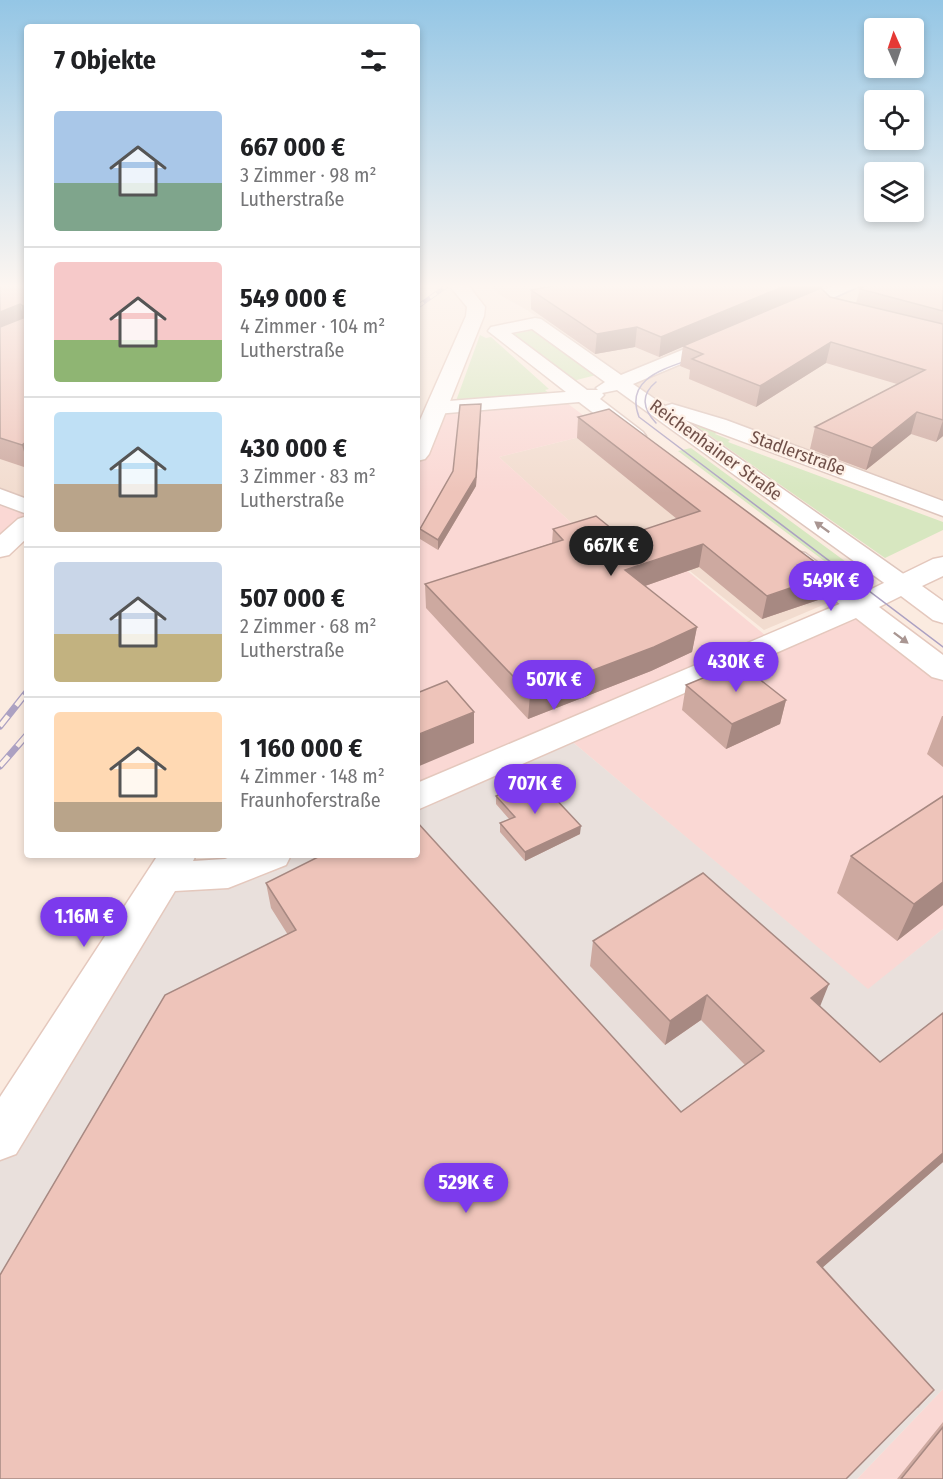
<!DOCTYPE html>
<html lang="de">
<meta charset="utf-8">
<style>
:root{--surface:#fff;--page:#f2f2f2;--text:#202124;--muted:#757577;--line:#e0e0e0;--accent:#7c3aed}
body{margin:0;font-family:"Fira Sans Condensed",sans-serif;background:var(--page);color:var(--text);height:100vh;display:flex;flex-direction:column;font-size:22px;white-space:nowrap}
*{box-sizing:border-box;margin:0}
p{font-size:20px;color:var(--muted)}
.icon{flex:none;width:33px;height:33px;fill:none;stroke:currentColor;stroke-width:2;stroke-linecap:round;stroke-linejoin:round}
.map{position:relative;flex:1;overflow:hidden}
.details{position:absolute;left:24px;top:24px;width:396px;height:834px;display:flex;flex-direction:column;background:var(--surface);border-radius:6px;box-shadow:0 3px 9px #0003}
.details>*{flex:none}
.needle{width:39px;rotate:357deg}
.tools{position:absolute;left:864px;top:18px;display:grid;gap:12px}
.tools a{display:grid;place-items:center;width:60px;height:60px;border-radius:6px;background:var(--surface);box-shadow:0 3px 9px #0003;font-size:30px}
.price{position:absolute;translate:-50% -51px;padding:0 14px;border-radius:21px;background:var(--accent);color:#fff;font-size:20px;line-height:39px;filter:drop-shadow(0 2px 3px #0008)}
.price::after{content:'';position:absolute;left:50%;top:36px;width:18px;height:14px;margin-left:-9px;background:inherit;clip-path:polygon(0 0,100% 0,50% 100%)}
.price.active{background:#222;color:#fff}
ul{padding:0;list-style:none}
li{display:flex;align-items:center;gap:18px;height:150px;padding:0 30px}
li+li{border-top:2px solid var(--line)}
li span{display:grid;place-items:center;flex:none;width:168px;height:120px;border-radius:6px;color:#555}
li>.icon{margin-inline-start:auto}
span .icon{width:72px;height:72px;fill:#fffc;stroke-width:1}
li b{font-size:26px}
h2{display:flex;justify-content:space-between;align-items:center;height:72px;padding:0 30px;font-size:26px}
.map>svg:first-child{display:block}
.residential{fill:#f2dccf}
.commercial{fill:#fad8d4}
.industrial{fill:#e9e0dc}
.green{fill:#d7e7c0}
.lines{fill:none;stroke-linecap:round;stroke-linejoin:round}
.street-casing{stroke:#dec6bd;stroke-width:3}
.secondary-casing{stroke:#e4c8bd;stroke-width:3}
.street{fill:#fff;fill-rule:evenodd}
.secondary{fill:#fff;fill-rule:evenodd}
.tram{stroke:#aca1c2;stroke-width:1.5}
.rail-far1-casing{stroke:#aca1c2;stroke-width:4.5}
.rail-casing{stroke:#aca1c2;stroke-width:7}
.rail-far1{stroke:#fef0e6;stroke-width:3;stroke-dasharray:8;stroke-linecap:butt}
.rail{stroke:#fef0e6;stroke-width:4.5;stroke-dasharray:13;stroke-linecap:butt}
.wall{fill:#cda9a0}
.shaded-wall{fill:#a78982}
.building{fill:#eec4ba;stroke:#a78982;stroke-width:1.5}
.oneway{fill:#a99692}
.labels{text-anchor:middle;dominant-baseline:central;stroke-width:4.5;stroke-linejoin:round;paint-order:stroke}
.far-street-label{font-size:18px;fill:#705049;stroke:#fef0e6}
</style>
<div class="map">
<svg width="943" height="1479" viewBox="0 0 943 1479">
<rect width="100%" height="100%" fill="#fbebe0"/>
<path class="residential" d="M 490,285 L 943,285 L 943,502 L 650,395 L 527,310 L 500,295 Z
M 27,332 L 27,507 L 0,496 L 0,343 Z
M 604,431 L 842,597 L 764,630 L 632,525 L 588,538 L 499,457 Z"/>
<path class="commercial" d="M 567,403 L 604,431 L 499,457 L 588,538 L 632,525 L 772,641 L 859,606 L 943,672 L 943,929 L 868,990 L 563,734 L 417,797 L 417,454 L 436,408 Z
M 0,496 L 27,507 L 27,524 L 0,549 Z
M 943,1389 L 943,1479 L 857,1479 Z"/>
<path class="industrial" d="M 563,734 L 868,989 L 943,929 L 943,1389 L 857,1479 L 0,1479 L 0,1138 L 164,877 L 273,855 L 417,855 L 417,797 Z"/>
<path class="green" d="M 534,330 L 596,375 L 569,382 L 508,335 Z
M 480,335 L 486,338 L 491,337 L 549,389 L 545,390 L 549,393 L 456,401 Z
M 692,423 L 718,432 L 715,434 L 730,440 L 728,442 L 943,522 L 943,530 L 885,558 Z
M 691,448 L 857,570 L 843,575 L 678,451 Z"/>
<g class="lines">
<g class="street-casing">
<path id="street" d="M 835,285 L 858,285 L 856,288 L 797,314 L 785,314 L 783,310 L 785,306 Z
M 535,318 L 541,319 L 621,375 L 714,337 L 726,337 L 729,341 L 726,345 L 633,384 L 665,406 L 672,404 L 726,420 L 943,501 L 943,516 L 685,420 L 912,580 L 916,585 L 912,590 L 903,593 L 894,590 L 617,390 L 602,393 L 604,395 L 600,399 L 643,432 L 646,436 L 643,440 L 636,442 L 629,440 L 579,402 L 436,414 L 429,412 L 426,408 L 429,404 L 436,402 L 566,392 L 488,331 L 491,327 ZM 532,329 L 605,382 L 596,388 L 598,390 L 587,390 L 511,333 Z
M 0,489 L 27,499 L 27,514 L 0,504 Z
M 796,551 L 805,553 L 868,600 L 872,606 L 868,612 L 859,614 L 850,612 L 787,563 L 784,558 L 787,553 Z"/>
</g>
<g class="secondary-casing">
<path id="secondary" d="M 449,285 L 468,285 L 485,307 L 484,316 L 429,454 L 425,459 L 417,461 L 417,427 L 466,316 L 467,307 Z
M 27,516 L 27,538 L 9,555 L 0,557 L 0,535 L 18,519 Z
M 943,557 L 943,576 L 922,586 L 943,601 L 943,623 L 933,620 L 901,596 L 879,607 L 943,655 L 943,680 L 932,677 L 856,618 L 417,810 L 417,783 L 849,600 L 933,559 Z
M 158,855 L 196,855 L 193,861 L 225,859 L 235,855 L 291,855 L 286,865 L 228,888 L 175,891 L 16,1154 L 0,1160 L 0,1097 Z"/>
</g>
<use href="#street" class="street"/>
<use href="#secondary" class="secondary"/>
<path class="tram" d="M 819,305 L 863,285
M 694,358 C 665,369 624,378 639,417 L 943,647
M 656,382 C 640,395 643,409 656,423"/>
<g class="rail-far1-casing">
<path id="rail-far1" d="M 417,307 L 448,285"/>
</g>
<g class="rail-casing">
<path id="rail" d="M 0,726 L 27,692
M 0,766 L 27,735"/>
</g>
<use href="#rail-far1" class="rail-far1"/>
<use href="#rail" class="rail"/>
</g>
<path class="wall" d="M 0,285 L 27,285 L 27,468 L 0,459 Z
M 552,285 L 828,285 L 821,288 L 830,297 L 856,303 L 860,289 L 943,285 L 943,436 L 936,442 L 911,434 L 866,470 L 810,449 L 815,427 L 897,384 L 826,363 L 756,407 L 689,379 L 690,370 L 680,366 L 683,346 L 659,357 L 635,347 L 595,354 L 531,309 L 531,290 L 553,286 Z
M 481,413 L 476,486 L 438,550 L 420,539 L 420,529 L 453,471 Z
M 578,417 L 831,574 L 824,598 L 762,619 L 699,567 L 645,586 L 697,627 L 692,652 L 651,671 L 528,719 L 426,608 L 425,584 L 552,543 L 553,529 L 622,537 L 677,519 L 577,438 Z
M 686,685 L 786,700 L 780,724 L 726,749 L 682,710 Z
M 942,716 L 943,716 L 943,767 L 927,754 Z
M 496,796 L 580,834 L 525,861 L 500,832 L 500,823 L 509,819 L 496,804 Z
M 943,796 L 943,905 L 897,941 L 837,893 L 851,856 Z
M 266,883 L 681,1112 L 745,1065 L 701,1020 L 665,1045 L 590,966 L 593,941 L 820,1006 L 880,1062 L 943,1013 L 943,1162 L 823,1267 L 934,1390 L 918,1408 L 288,935 L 271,908 Z
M 943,1422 L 943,1479 L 897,1479 Z"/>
<path class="shaded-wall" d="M 787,285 L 828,285 L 659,357 L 661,337 Z
M 859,285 L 866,285 L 858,289 Z
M 20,304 L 26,325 L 0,335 L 0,312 Z
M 637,327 L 635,347 L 595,354 L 597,334 Z
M 831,342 L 826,363 L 756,407 L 760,386 Z
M 481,404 L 476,486 L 438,550 L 438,540 Z
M 917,412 L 911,434 L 866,470 L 872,448 Z
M 943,420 L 943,436 L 936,442 Z
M 27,441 L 27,462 L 22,445 Z
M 703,544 L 699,567 L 622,594 L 625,570 Z
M 831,574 L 824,598 L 762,619 L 767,596 Z
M 697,627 L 692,652 L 651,671 L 528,719 L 530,694 Z
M 786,700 L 780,724 L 726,749 L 732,724 Z
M 474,712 L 474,743 L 417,767 L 417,735 Z
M 581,826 L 580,834 L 525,861 L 525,852 Z
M 943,882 L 943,905 L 897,941 L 914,904 Z
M 829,984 L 819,1009 L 811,998 Z
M 707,995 L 701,1020 L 665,1045 L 670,1021 Z
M 943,1153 L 943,1162 L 806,1282 L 817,1262 Z"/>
<path class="building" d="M 0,285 L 27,285 L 27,441 L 22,445 L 0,438 L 0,327 L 23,318 L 23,306 L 20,304 L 0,312 Z
M 559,285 L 787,285 L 661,337 L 637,327 L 597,334 L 531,290 Z
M 867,285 L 943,285 L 943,311 L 860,289 Z
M 821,288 L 830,297 L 943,324 L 943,420 L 917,412 L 872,448 L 815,427 L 925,370 L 831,342 L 760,386 L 692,359 L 703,354 L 683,346 Z
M 481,404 L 476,477 L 438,540 L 420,529 L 453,471 L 460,405 Z
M 609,409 L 831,574 L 767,596 L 703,544 L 625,570 L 697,627 L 654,647 L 530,694 L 425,584 L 563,540 L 553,529 L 596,516 L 622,537 L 700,511 L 578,417 Z
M 739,663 L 786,700 L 732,724 L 686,685 Z
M 447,681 L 474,712 L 417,735 L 417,693 Z
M 536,778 L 581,826 L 525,852 L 500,823 L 515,817 L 496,796 Z
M 943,796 L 943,882 L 914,904 L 851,856 Z
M 417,822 L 681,1112 L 764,1051 L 707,995 L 670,1021 L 593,941 L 703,873 L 829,984 L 811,998 L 880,1062 L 943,1013 L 943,1153 L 817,1262 L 934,1390 L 846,1479 L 0,1479 L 0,1275 L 165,995 L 296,930 L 266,883 L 322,855 L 417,855 Z
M 943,1427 L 943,1479 L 901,1479 Z"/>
<defs><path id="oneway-solid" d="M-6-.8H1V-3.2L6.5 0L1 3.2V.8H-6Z" transform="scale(1.5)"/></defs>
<g class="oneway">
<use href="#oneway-solid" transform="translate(822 527) rotate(-144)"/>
<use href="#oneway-solid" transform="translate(901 638) rotate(37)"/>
</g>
<linearGradient id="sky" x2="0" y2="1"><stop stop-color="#94c6e5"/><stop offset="0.58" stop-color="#fdf6f1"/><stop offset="1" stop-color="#fdf6f1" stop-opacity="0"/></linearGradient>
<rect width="943" height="493" fill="url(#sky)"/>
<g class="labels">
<g class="far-street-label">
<text transform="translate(716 450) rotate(36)">Reichenhainer Straße</text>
<text transform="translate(798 453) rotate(20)">Stadlerstraße</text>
</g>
</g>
</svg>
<div class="tools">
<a><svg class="needle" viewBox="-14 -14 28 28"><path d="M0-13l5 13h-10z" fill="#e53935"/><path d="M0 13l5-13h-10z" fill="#757577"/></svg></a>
<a><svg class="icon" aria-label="locate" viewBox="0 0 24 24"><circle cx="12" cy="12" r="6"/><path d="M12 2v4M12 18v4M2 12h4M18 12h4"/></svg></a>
<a><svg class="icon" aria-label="layers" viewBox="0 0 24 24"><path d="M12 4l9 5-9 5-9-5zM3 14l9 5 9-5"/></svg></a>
</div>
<b class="price active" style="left:611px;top:577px">667K €</b>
<b class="price" style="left:831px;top:612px">549K €</b>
<b class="price" style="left:736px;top:693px">430K €</b>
<b class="price" style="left:554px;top:711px">507K €</b>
<b class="price" style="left:535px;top:815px">707K €</b>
<b class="price" style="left:84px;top:948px">1.16M €</b>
<b class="price" style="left:466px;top:1214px">529K €</b>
<section class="details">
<h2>7 Objekte<svg class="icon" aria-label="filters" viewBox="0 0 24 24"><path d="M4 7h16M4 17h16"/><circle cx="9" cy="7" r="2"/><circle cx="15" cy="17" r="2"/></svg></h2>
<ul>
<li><span style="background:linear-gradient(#a9c7e8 60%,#7fa58c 0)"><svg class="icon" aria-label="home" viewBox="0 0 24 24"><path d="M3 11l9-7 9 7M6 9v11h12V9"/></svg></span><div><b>667 000 €</b><p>3 Zimmer · 98 m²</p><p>Lutherstraße</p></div></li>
<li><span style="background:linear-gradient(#f6c9c9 65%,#8fb573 0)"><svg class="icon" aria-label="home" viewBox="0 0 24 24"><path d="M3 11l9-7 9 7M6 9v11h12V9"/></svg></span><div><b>549 000 €</b><p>4 Zimmer · 104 m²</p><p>Lutherstraße</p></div></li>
<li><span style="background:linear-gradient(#bfe0f5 60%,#b9a48a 0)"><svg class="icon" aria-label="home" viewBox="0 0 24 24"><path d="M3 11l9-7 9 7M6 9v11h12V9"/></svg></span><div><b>430 000 €</b><p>3 Zimmer · 83 m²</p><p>Lutherstraße</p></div></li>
<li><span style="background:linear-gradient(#c9d6e8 60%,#c2b280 0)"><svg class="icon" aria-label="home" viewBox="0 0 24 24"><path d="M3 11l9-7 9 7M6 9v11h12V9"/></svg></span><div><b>507 000 €</b><p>2 Zimmer · 68 m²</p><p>Lutherstraße</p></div></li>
<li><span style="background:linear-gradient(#ffd9b3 75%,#b9a48a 0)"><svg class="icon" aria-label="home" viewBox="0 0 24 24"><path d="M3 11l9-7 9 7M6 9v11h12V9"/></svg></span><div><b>1 160 000 €</b><p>4 Zimmer · 148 m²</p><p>Fraunhoferstraße</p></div></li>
</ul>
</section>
</div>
